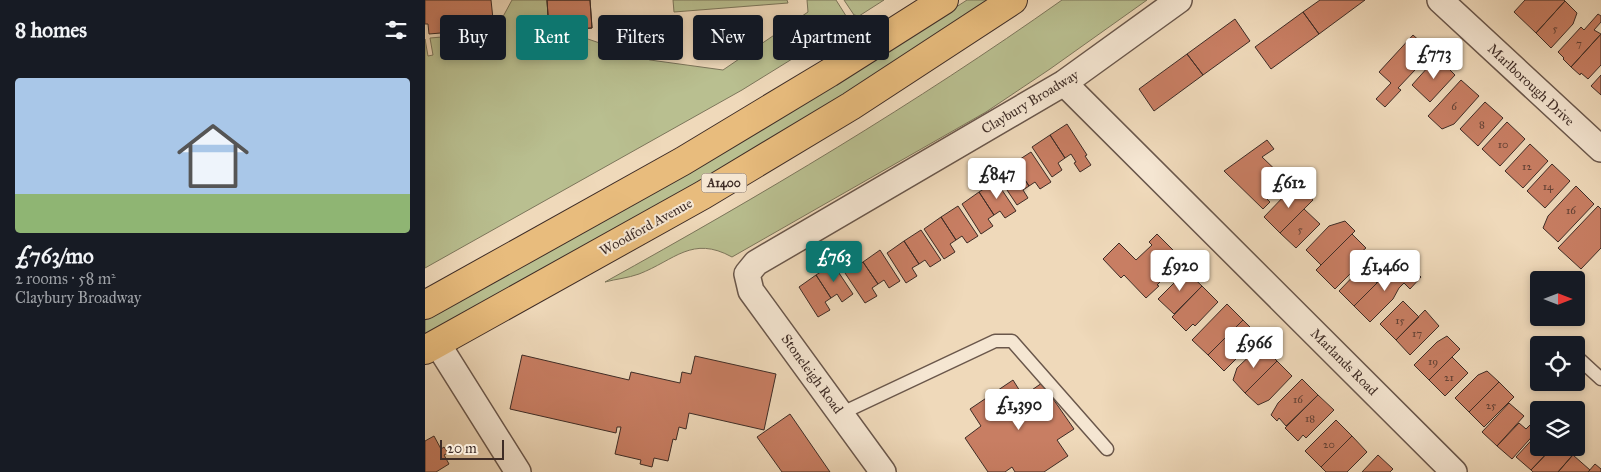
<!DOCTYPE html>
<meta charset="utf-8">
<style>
:root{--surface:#171b24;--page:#20242c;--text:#f1f3f6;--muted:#9ea1a6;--line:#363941;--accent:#0f766e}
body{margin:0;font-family:"IM FELL Great Primer",serif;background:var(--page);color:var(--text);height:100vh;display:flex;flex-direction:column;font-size:19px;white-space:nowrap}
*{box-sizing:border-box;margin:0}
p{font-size:16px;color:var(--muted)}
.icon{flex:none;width:28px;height:28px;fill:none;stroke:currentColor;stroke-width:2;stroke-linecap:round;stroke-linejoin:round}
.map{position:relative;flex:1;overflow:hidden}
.drawer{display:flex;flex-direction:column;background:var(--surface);width:425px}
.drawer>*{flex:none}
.top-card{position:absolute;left:15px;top:15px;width:475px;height:45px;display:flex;gap:10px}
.needle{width:32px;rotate:90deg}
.buttons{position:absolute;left:1105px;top:271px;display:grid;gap:10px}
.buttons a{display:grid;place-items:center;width:55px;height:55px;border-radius:5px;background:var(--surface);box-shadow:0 2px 8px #0003;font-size:25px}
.scale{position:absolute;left:15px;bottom:12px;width:64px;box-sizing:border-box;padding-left:5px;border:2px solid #3e2c26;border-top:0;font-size:14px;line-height:18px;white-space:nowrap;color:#3e2c26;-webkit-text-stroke:4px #f5e6d2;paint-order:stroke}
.price{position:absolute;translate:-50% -42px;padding:0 11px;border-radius:5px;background:#fff;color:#222;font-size:16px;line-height:32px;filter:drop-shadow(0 1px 2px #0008)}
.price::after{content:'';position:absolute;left:50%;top:30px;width:15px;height:11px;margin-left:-8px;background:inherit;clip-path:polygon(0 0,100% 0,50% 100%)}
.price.active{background:var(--accent);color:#fff}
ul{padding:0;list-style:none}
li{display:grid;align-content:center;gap:10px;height:265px;padding:0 15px}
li+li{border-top:1px solid var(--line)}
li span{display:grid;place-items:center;height:155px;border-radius:5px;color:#555}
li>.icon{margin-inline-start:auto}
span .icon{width:90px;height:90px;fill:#fffc;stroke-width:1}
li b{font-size:21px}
h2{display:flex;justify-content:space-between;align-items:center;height:60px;padding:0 15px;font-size:21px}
.chip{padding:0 18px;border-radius:5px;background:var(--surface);box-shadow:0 2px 8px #0003;font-size:18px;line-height:45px}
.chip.active{background:var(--accent);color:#fff}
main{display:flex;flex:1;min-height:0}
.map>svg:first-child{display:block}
.green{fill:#b9bf90;stroke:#7c765b}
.building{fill:#c87e63;stroke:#3e2c26}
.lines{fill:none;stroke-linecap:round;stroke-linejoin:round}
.service-casing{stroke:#6a574b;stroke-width:15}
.minor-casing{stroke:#6a574b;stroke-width:28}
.trunk-casing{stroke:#3e2c26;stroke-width:30}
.service{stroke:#f5e6d2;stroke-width:12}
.minor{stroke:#f5e6d2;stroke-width:25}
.trunk{stroke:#e8bc7d;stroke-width:28}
.labels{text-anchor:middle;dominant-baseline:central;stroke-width:4;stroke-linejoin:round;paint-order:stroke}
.number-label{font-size:11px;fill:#604035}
.shield{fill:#f5e6d2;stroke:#75645a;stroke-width:1}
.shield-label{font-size:12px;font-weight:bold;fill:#3e2c26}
.street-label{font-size:14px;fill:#3e2c26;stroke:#f5e6d2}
</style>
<main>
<section class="drawer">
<h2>8 homes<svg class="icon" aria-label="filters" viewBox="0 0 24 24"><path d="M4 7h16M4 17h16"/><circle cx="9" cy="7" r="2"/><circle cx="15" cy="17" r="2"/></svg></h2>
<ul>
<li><span style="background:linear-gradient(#a9c7e8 75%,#8fb573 0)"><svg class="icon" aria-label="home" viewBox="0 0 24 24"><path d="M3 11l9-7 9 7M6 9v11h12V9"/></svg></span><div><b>£763/mo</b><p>2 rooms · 58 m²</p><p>Claybury Broadway</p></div></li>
</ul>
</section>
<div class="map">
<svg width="1176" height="472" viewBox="0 0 1176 472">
<rect width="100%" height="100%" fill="#efd9ba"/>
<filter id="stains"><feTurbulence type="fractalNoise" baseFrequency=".004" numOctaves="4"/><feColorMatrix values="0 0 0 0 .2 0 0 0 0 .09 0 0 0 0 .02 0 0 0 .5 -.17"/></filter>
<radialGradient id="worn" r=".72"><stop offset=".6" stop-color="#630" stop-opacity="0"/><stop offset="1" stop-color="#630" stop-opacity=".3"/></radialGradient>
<path class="green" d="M 87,0 L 122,0 L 124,33 L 148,34 L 225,60 L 298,70 L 383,12 L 382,0 L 411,0 L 423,19 L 422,25 L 317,90 L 0,268 L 0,39 L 3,56 L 8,55 L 5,38 L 77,32 L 78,24 L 74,24 Z
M 248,0 L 362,0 L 363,3 L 249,12 Z
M 419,0 L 459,0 L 434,16 L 429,15 Z
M 542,0 L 565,0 L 547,13 L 342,143 L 0,336 L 0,320 L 259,176 L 420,79 Z
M 637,0 L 722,0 L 625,69 L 561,112 L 307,257 C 267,235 250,260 214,274 C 203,278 191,279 180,282 C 337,195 490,104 637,0 Z"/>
<path class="building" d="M 0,0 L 66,0 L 68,19 L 62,19 L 62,29 L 4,34 L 3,24 L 0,24 Z
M 122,0 L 165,0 L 167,28 L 124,31 Z
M 122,0 L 165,0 L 167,28 L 124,31 Z
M 895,0 L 940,0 L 894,34 L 878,12 Z
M 1100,0 L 1139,0 L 1140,1 L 1111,33 L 1089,12 Z
M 1140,1 L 1152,13 L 1148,24 L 1126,48 L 1111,33 Z
M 878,12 L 894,34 L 846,69 L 830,47 Z
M 1173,14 L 1176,16 L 1176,22 L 1169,30 L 1176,34 L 1146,67 L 1138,59 L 1139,58 L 1133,52 L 1156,27 L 1159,30 Z
M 810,19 L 825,41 L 778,75 L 762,54 Z
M 1176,34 L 1176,65 L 1163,79 L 1156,73 L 1155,75 L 1146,67 Z
M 988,35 L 1007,52 L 973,88 L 976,90 L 960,107 L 951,99 L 966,83 L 954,72 Z
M 762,54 L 778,75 L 729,111 L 714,89 Z
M 1012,57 L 1030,75 L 1005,102 L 987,85 Z
M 1176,75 L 1176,95 L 1166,86 Z
M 1036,80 L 1054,96 L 1029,124 L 1017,129 L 1003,116 Z
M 1060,102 L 1078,118 L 1053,146 L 1035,129 Z
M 1082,122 L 1100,139 L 1075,166 L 1057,149 Z
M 642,124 L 662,155 L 660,156 L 666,165 L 655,172 L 649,163 L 651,162 L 646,154 L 640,158 L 625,135 Z
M 625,135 L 640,158 L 633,163 L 637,170 L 627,177 L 607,147 Z
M 842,140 L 849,149 L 837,157 L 860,179 L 842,199 L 845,202 L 838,209 L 799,171 Z
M 1105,144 L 1123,161 L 1098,188 L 1080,171 Z
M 606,152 L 626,182 L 615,189 L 610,182 L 604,186 L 589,163 Z
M 589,163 L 604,186 L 598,190 L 603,198 L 592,205 L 572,175 Z
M 1127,164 L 1145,181 L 1120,208 L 1102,191 Z
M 571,181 L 591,211 L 580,218 L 575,211 L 569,215 L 554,192 Z
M 875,184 L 888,200 L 855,233 L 839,217 L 862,193 L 864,195 Z
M 1151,186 L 1169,204 L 1133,242 L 1118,228 L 1123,216 Z
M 554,192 L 569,215 L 563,219 L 568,226 L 556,234 L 537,204 Z
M 533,206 L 553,236 L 542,243 L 537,236 L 531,240 L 516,217 Z
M 1173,206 L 1176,209 L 1176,248 L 1156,269 L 1133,248 Z
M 879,209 L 895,224 L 871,248 L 855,233 Z
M 516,217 L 531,240 L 525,244 L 530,252 L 519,259 L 499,229 Z
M 920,221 L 930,231 L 896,265 L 881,250 L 904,226 Z
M 496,230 L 516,260 L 505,267 L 500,260 L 494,264 L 479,241 Z
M 732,234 L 761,263 L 755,269 L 751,266 L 732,285 L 734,286 L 721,298 L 699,275 L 696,278 L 678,259 L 694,243 L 711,260 L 727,245 L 724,242 Z
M 927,234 L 941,248 L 935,253 L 941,258 L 910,289 L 891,270 Z
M 479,241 L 494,264 L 487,268 L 492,276 L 481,283 L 462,253 Z
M 455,250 L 475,281 L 464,288 L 459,280 L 453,284 L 438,262 Z
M 438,262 L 453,284 L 447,288 L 452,296 L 440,303 L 420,273 Z
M 408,264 L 428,294 L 417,302 L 412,294 L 406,298 L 391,275 Z
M 970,265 L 983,278 L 990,271 L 996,277 L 985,289 L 979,283 L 974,288 L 968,299 L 945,322 L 929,306 Z
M 937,267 L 952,283 L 929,306 L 914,291 Z
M 761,271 L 777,286 L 749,314 L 733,299 Z
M 391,275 L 406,298 L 400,302 L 405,310 L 393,317 L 374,287 Z
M 777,286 L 793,302 L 770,326 L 768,324 L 761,331 L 747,317 Z
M 978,301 L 994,317 L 971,340 L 955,324 Z
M 802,304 L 818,320 L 783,355 L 767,340 Z
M 1000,310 L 1014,326 L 985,355 L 971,340 Z
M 818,320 L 834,336 L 799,371 L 783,355 Z
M 1022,336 L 1035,349 L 1004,380 L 989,365 L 1012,342 Z
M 836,345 L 852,361 L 820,393 L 808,380 L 812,368 Z
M 97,355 L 204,380 L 206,372 L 255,383 L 257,372 L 266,374 L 270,356 L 351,374 L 339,430 L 264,413 L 261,429 L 254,427 L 251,440 L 248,439 L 243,461 L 229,458 L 227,467 L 215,464 L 216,460 L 190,454 L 196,427 L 192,427 L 191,433 L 85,409 Z
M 1027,357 L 1043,373 L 1020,396 L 1004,380 Z
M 852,361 L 867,376 L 844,400 L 833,405 L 820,393 Z
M 1062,371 L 1074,382 L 1044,412 L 1030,398 L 1053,375 Z
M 877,379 L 893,395 L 861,426 L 854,418 L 852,421 L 846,415 L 853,403 Z
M 588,380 L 598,396 L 617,383 L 649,429 L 632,440 L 643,456 L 619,472 L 590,472 L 587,467 L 580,472 L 563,472 L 540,438 L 556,426 L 545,409 Z
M 1074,382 L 1089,397 L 1059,427 L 1044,412 Z
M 893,395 L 909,410 L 881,438 L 878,435 L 873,441 L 860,428 Z
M 1084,403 L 1099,416 L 1072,446 L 1057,432 Z
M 365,414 L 405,472 L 357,472 L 332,437 Z
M 911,420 L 927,436 L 896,467 L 880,451 Z
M 1094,423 L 1101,429 L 1105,425 L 1112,431 L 1087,459 L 1072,446 Z
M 1114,432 L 1114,448 L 1127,448 L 1106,470 L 1091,457 Z
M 9,436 L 16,449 L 19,447 L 23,453 L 19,455 L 24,464 L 11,472 L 0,472 L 0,441 Z
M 927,436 L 942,452 L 922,472 L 901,472 L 896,467 Z
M 1127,448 L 1148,448 L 1151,451 L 1133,472 L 1108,472 L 1106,470 Z
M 953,455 L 968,469 L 965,472 L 937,472 Z
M 1148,455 L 1165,470 L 1163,472 L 1133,472 Z
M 1170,464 L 1176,469 L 1176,472 L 1163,472 Z"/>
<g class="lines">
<g class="service-casing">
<path id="service" d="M 1151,356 L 1176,379
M 415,414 L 570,341 L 587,341 L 682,449"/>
</g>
<g class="minor-casing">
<path id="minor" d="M 1015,0 L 1176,149
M 639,83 L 1029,472
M 12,343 L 93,472
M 458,472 L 326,291 L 322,274 L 331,263 L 639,83 L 754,0"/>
</g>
<g class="trunk-casing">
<path id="trunk" d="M 0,305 L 258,161 L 404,73 L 519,0
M 0,350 L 278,195 L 426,106 L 588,0"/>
</g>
<use href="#service" class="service"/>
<use href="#minor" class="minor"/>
<use href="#trunk" class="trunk"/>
</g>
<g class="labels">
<g class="number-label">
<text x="1130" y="28">5</text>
<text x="1154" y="43">7</text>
<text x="1029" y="106">6</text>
<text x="1057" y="124">8</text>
<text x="1078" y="144">10</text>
<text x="1102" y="166">12</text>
<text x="1123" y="186">14</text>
<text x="1146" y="210">16</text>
<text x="875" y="229">5</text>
<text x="975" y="320">15</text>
<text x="992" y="333">17</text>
<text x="1008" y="361">19</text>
<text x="1024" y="377">21</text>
<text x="873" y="399">16</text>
<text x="1066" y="405">25</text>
<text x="885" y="418">18</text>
<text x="904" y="444">20</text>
</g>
<rect class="shield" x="276.5" y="173.5" width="45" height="19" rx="4"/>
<g class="shield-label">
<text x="299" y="183">A1400</text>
</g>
<g class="street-label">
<text transform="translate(1106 85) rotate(43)">Marlborough Drive</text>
<text transform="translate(605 102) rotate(-31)">Claybury Broadway</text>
<text transform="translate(221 227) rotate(-29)">Woodford Avenue</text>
<text transform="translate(919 362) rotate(45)">Marlands Road</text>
<text transform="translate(387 374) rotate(54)">Stoneleigh Road</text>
</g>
</g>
<rect width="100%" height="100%" filter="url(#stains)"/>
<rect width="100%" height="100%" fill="url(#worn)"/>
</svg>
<div class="buttons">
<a><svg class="needle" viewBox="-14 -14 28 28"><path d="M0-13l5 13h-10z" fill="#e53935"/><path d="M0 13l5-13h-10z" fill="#9ea1a6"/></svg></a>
<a><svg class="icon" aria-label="locate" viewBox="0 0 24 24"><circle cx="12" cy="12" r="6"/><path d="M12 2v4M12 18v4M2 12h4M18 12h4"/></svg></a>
<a><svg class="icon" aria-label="layers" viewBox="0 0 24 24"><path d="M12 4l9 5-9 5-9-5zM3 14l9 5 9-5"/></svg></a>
</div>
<div class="scale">20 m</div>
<b class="price" style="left:1009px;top:80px">£773</b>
<b class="price" style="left:572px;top:200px">£847</b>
<b class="price" style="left:864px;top:209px">£612</b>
<b class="price active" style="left:409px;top:283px">£763</b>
<b class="price" style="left:755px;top:292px">£920</b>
<b class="price" style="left:960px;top:292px">£1,460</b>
<b class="price" style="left:829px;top:369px">£966</b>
<b class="price" style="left:594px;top:431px">£1,390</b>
<div class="top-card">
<a class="chip">Buy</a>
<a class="chip active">Rent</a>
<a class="chip">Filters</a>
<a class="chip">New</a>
<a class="chip">Apartment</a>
</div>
</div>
</main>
